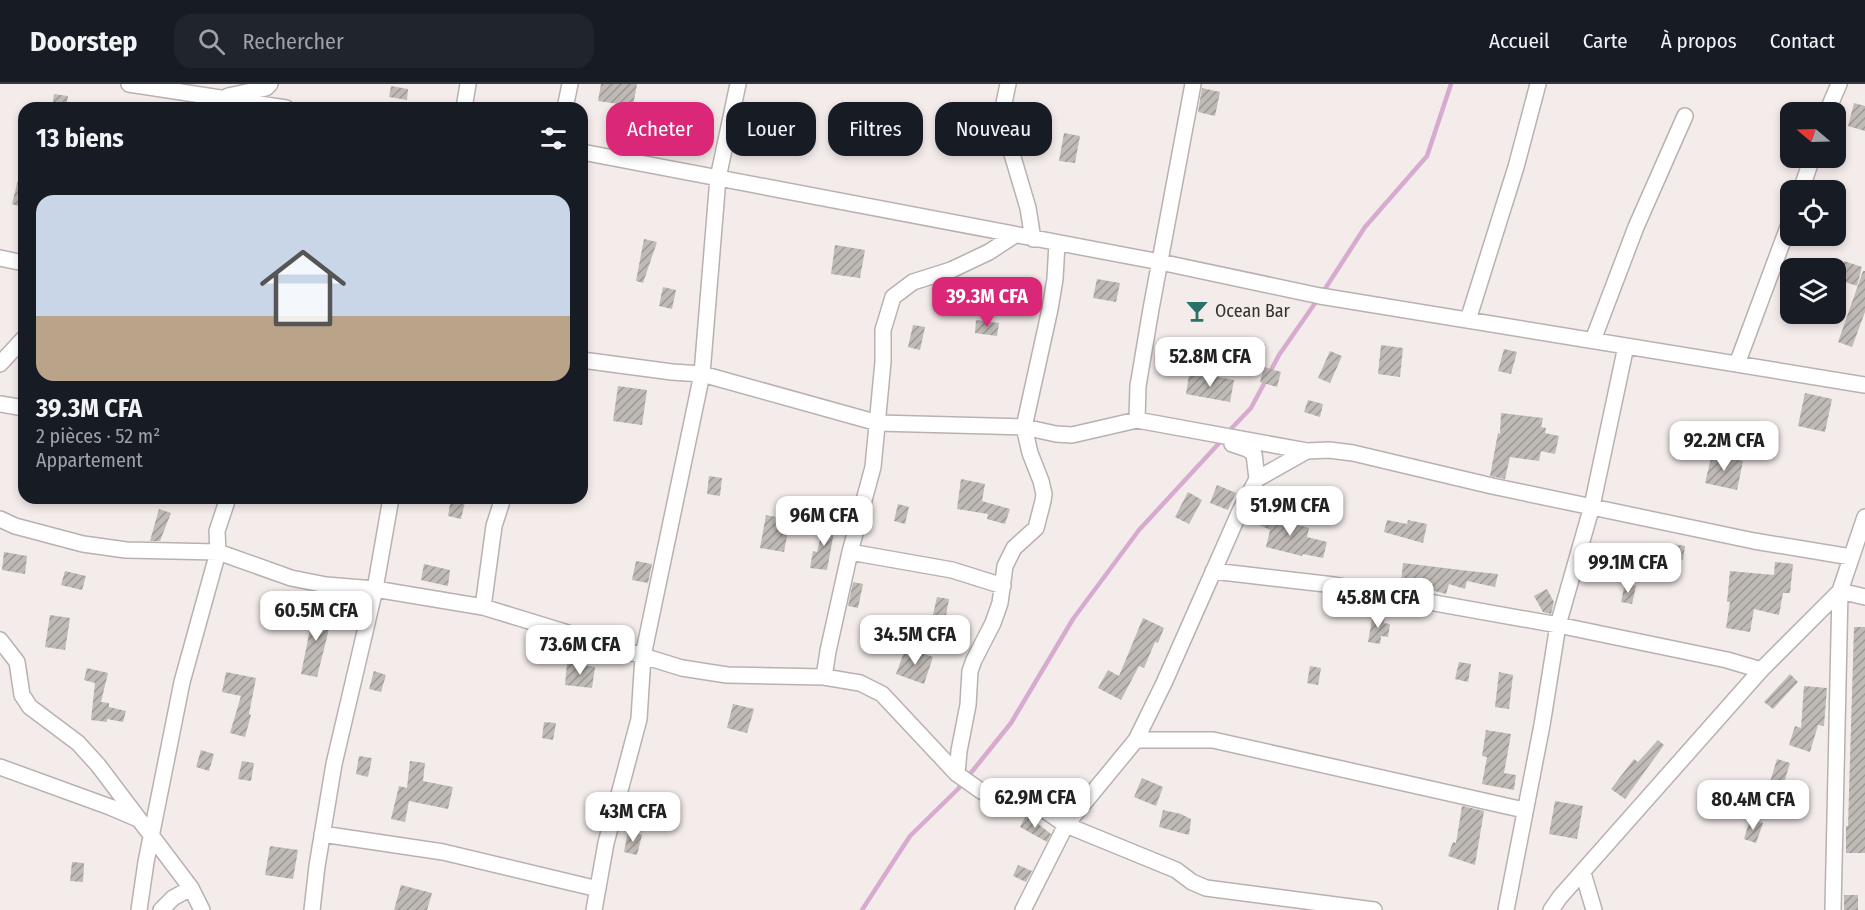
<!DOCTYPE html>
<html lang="fr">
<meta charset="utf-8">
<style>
:root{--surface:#171b24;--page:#20242c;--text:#f1f3f6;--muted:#9ea1a6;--line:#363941;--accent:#db2777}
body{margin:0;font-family:"Fira Sans Condensed",sans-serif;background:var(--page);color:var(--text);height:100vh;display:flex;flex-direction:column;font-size:22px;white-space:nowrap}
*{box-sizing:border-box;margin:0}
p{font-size:20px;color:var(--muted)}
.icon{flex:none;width:33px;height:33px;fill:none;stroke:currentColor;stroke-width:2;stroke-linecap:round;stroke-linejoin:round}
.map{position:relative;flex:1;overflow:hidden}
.sheet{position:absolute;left:18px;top:18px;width:570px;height:402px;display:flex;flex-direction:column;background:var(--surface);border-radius:18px;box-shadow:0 3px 9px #0003}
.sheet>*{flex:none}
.guide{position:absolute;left:606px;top:18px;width:570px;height:54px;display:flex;gap:12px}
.needle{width:39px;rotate:289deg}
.fabs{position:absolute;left:1780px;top:18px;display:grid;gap:12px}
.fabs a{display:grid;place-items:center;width:66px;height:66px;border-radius:12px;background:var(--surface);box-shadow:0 3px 9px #0003;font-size:30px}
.price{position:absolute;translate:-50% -51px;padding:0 14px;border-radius:12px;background:#fff;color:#222;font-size:20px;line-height:39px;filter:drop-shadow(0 2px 3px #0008)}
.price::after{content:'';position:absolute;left:50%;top:36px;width:18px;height:14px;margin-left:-9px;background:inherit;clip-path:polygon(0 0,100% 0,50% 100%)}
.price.current{background:var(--accent);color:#fff}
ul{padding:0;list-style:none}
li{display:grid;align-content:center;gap:12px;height:318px;padding:0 18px}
li span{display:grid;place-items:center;height:186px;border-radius:18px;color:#555}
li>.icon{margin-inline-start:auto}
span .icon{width:108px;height:108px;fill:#fffc;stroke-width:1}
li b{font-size:26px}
h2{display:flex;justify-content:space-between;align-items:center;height:72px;padding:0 18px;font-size:26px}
.chip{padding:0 21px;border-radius:18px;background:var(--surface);box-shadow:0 3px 9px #0003;font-size:21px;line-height:54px}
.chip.current{background:var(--accent);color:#fff}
header{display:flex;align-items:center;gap:36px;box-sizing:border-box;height:84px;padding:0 30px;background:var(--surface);border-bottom:2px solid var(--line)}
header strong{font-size:28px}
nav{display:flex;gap:33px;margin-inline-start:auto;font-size:21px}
.search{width:420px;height:54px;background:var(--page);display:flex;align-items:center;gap:15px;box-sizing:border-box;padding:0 21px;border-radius:18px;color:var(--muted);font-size:22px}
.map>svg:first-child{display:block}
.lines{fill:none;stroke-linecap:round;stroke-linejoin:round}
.stream{stroke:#d7aacf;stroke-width:4.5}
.building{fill:url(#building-hatch)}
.street-casing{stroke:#b8b1af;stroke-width:18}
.street{stroke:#fff;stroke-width:15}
.labels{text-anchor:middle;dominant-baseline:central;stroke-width:5;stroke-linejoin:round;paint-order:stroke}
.poi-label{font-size:18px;fill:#333030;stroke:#f4eceb;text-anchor:start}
</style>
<header>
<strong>Doorstep</strong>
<div class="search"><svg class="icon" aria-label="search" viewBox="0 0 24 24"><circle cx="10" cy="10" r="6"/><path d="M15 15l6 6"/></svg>Rechercher</div>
<nav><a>Accueil</a><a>Carte</a><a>À propos</a><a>Contact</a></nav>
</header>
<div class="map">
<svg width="1865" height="826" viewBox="0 0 1865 826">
<defs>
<pattern id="building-hatch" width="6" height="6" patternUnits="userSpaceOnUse" patternTransform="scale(1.5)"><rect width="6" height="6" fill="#bfbab5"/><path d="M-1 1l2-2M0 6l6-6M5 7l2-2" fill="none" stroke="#9c9894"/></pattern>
</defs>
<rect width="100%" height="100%" fill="#f4eceb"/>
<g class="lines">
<path class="stream" d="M 1323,208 L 1365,143 L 1427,72 L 1451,0
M 1270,288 L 1279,271 L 1318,215
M 1227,349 L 1251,324 L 1266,296
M 862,826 L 910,752 L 958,705 L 1011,639 L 1073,535 L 1139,446 L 1222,356"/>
</g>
<path class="building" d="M 601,0 L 637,0 L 633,22 L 598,17 Z
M 391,2 L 408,5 L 407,16 L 389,13 Z
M 1202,4 L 1220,8 L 1215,32 L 1198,28 Z
M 54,10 L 68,12 L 66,24 L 52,24 Z
M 1854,19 L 1865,22 L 1865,47 L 1848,42 Z
M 868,32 L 890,35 L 886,63 L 864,60 Z
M 777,37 L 800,42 L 795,62 L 773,58 Z
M 1064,49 L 1080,52 L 1075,79 L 1059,77 Z
M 20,88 L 24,88 L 24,124 L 12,120 Z
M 644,155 L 657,158 L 643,199 L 636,197 Z
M 835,161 L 865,166 L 860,194 L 831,190 Z
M 1844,177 L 1862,183 L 1857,202 L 1839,196 Z
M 1863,187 L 1865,187 L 1865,228 L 1852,263 L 1838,258 Z
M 1097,195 L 1120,199 L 1116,218 L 1093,214 Z
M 663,203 L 676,206 L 672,225 L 659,222 Z
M 976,236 L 999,239 L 997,252 L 975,249 Z
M 913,241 L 925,243 L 920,266 L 908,263 Z
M 1381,261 L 1403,264 L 1400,293 L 1378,290 Z
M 1504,265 L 1517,268 L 1511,290 L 1498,287 Z
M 1330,267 L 1342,272 L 1330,299 L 1318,294 Z
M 1264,283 L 1281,288 L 1277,303 L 1260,298 Z
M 1189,291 L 1216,294 L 1217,293 L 1234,296 L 1230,318 L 1186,310 Z
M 618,302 L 647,306 L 642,341 L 613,337 Z
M 1805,309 L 1832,315 L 1825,348 L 1798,342 Z
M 1308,316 L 1323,320 L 1320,333 L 1304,328 Z
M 1501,329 L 1543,334 L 1541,343 L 1546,344 L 1545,349 L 1559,352 L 1555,370 L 1541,367 L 1539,377 L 1510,373 L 1505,395 L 1490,392 L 1498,349 L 1500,350 Z
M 1712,370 L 1743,377 L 1737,406 L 1705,399 Z
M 709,392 L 722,394 L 720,412 L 707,410 Z
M 961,395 L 985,400 L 982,417 L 1010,425 L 1005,440 L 987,435 L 988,430 L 957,425 Z
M 1217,401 L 1236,409 L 1228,426 L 1210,419 Z
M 1188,408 L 1202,416 L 1189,440 L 1175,433 Z
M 451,414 L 466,414 L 461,435 L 448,432 Z
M 898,420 L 909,423 L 905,440 L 894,437 Z
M 159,425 L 171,429 L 160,457 L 150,457 Z
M 1250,429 L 1309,444 L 1307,453 L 1327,458 L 1323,474 L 1303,470 L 1302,472 L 1266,463 L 1270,446 L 1247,435 Z
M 766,431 L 790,436 L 784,468 L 760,464 Z
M 825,435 L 836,437 L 827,486 L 810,484 L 813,467 L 817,468 Z
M 1387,436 L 1407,440 L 1408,436 L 1427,440 L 1423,459 L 1384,448 Z
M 1667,459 L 1685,462 L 1683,476 L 1665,473 Z
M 4,468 L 27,472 L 25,490 L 2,486 Z
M 636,477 L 652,480 L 648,499 L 632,496 Z
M 1775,478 L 1793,480 L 1790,509 L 1783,509 L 1779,531 L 1754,525 L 1750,548 L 1726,544 L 1730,518 L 1727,518 L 1730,487 L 1774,491 Z
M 1403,479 L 1469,487 L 1498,490 L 1495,503 L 1467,497 L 1465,505 L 1449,500 L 1446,510 L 1431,506 L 1431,502 L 1401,499 Z
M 424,480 L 450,486 L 448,502 L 421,496 Z
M 65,487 L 86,492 L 82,506 L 61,501 Z
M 853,498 L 863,500 L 858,524 L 848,522 Z
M 1625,499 L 1636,502 L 1632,520 L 1621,518 Z
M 1547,505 L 1554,518 L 1551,530 L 1543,528 L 1534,512 Z
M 937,513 L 949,515 L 945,537 L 932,535 Z
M 314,525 L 333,529 L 317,593 L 301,590 Z
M 1373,530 L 1385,532 L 1384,539 L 1390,540 L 1388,553 L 1381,552 L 1380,560 L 1368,558 Z
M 50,531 L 70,534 L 65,566 L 45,563 Z
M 1143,534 L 1164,544 L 1158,559 L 1155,558 L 1144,584 L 1139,582 L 1121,616 L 1098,604 L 1108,586 L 1119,592 Z
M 1854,543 L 1865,543 L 1865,769 L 1846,769 L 1846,742 L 1848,742 Z
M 906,563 L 933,573 L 924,600 L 896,590 Z
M 1459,578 L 1471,580 L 1468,598 L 1455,595 Z
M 567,579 L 595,583 L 592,604 L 565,601 Z
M 1310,582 L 1321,584 L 1318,601 L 1307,599 Z
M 87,584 L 108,589 L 101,618 L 109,619 L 109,623 L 126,627 L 123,638 L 107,635 L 107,638 L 91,636 L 95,599 L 84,596 Z
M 374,587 L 386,591 L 381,608 L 369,605 Z
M 226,588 L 256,594 L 249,630 L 251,631 L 245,653 L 230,649 L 241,612 L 222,608 Z
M 1499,588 L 1513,591 L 1509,625 L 1495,623 Z
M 1790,590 L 1798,598 L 1773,625 L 1764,618 Z
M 1804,602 L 1827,604 L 1824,642 L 1818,641 L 1810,668 L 1789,661 L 1795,642 L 1801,644 Z
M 733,620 L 754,625 L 747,649 L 727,644 Z
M 544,638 L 556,639 L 553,656 L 542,654 Z
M 1486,646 L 1511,650 L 1504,689 L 1516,691 L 1514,706 L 1482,700 L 1487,673 L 1482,672 Z
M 1658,656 L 1664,661 L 1625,715 L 1611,705 L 1634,675 L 1638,678 Z
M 201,666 L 214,670 L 209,687 L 196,683 Z
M 359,672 L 372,674 L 368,693 L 356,690 Z
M 1777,675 L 1790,679 L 1781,709 L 1768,705 Z
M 242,677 L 254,679 L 251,697 L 238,695 Z
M 410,677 L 425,679 L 423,697 L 453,703 L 448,725 L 409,717 L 405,738 L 391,735 L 399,702 L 407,704 Z
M 1142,694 L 1163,703 L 1156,722 L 1134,713 Z
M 1555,717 L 1583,722 L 1577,755 L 1549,750 Z
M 1462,722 L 1484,727 L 1475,781 L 1448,772 L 1453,758 L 1456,759 Z
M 1163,726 L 1181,730 L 1191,735 L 1189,751 L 1159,743 Z
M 1026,731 L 1038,738 L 1037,739 L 1051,750 L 1047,758 L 1020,743 Z
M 1750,735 L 1763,739 L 1756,759 L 1744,755 Z
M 628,747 L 642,751 L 637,771 L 624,768 Z
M 270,762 L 298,766 L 293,795 L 265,791 Z
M 72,778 L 84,779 L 83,798 L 70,797 Z
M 1018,781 L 1032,787 L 1026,798 L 1013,792 Z
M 401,801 L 432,809 L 427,826 L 394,826 Z
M 1844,811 L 1858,811 L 1858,826 L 1844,826 Z"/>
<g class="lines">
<g class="street-casing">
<path id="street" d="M 129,0 L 286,24
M 1008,0 L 1004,19 L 1004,43 L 1028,124 L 1033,155
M 228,12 L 266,4 L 270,0
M 464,24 L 468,0
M 565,24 L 570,0
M 1827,28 L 1839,0
M 582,68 L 1160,178 L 1320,212 L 1865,301
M 1801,106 L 1812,74
M 0,174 L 24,179
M 1468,236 L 1516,83 L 1538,0
M 1593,256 L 1636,143 L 1685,32
M 582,276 L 672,288 L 702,290 L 878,339 L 1024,343 L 1056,350 L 1072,351 L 1137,336 L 1307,367 L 1329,366 L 1353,369 L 1492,402 L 1754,457 L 1851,473
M 0,280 L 24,254
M 1737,280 L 1791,135
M 0,320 L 24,324
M 1137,336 L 1138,302 L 1151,225 L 1193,0
M 1257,395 L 1307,367
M 0,435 L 15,442 L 83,460 L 126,466 L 218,468 L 291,494 L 326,501 L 375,505 L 483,523 L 682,584 L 727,591 L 824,593 L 860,599 L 882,610 L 957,690 L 981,707 L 1043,725 L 1066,741 L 1176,786 L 1192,798 L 1206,804 L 1374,826
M 850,468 L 952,486 L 1003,502
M 1213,487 L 1334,501 L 1558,541 L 1727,576 L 1761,586
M 483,523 L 494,442 L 503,414
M 0,556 L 17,578 L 22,611 L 30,623 L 78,659 L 98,681 L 191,804 L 202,826
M 824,593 L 828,567 L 850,468 L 873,383 L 883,278 L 883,246 L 893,213 L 913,198 L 951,186 L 989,168 L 1015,151
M 1136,656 L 1213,656 L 1524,726
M 0,683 L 110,723 L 138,735
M 957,690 L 959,667 L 968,621 L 970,587 L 974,576 L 993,539 L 1000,519 L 1005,482 L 1014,464 L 1036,444 L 1043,417 L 1044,410 L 1041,397 L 1030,369 L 1024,343 L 1050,225 L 1055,195 L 1057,159
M 322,750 L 443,768 L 598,805
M 1583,789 L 1594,826
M 139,826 L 146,778 L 182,598 L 218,468 L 217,447 L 228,414
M 161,826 L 173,814 L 191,804
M 312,826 L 317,782 L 334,680 L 375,505 L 391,414
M 594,826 L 606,759 L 639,635 L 643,572 L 702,290 L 718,94 L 738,0
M 1023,826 L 1066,741 L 1136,656 L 1164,599 L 1240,427 L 1257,395 L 1254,370 L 1247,365 L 1232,360
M 1506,826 L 1542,641 L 1558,541 L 1592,422 L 1626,262
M 1551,826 L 1560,813 L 1761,586 L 1840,507 L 1865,433
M 1833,826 L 1840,507 L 1865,513"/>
</g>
<use href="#street" class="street"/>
</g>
<defs>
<g id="bar-bare" transform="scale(1.8)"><path d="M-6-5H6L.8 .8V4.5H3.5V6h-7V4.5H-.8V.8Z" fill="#29726a" stroke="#f4eceb" stroke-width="2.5" paint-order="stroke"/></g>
</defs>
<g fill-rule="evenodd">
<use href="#bar-bare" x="1197" y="227"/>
</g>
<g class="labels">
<g class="poi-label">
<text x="1215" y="227">Ocean Bar</text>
</g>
</g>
</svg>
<div class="fabs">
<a><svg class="needle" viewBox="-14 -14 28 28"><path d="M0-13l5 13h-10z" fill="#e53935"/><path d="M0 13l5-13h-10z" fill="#9ea1a6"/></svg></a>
<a><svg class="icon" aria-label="locate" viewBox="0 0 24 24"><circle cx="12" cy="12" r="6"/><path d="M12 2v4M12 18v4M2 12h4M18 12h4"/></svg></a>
<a><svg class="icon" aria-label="layers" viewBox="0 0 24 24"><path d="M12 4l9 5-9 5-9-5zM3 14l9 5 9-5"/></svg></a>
</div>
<b class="price current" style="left:987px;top:244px">39.3M CFA</b>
<b class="price" style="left:1210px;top:304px">52.8M CFA</b>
<b class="price" style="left:1724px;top:388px">92.2M CFA</b>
<b class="price" style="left:1290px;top:453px">51.9M CFA</b>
<b class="price" style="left:824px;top:463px">96M CFA</b>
<b class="price" style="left:1628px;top:510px">99.1M CFA</b>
<b class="price" style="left:1378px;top:545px">45.8M CFA</b>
<b class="price" style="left:316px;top:558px">60.5M CFA</b>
<b class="price" style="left:915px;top:582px">34.5M CFA</b>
<b class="price" style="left:580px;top:592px">73.6M CFA</b>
<b class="price" style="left:1035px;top:745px">62.9M CFA</b>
<b class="price" style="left:1753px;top:747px">80.4M CFA</b>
<b class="price" style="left:633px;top:759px">43M CFA</b>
<div class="guide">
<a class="chip current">Acheter</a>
<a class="chip">Louer</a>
<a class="chip">Filtres</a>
<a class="chip">Nouveau</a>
</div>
<section class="sheet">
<h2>13 biens<svg class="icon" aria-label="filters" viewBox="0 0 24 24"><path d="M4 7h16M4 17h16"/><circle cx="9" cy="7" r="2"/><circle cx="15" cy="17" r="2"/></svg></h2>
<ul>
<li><span style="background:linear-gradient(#c9d6e8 65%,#b9a48a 0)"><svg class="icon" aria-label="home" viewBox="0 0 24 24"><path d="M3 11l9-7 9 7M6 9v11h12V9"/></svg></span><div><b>39.3M CFA</b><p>2 pièces · 52 m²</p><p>Appartement</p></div></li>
</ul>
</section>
</div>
